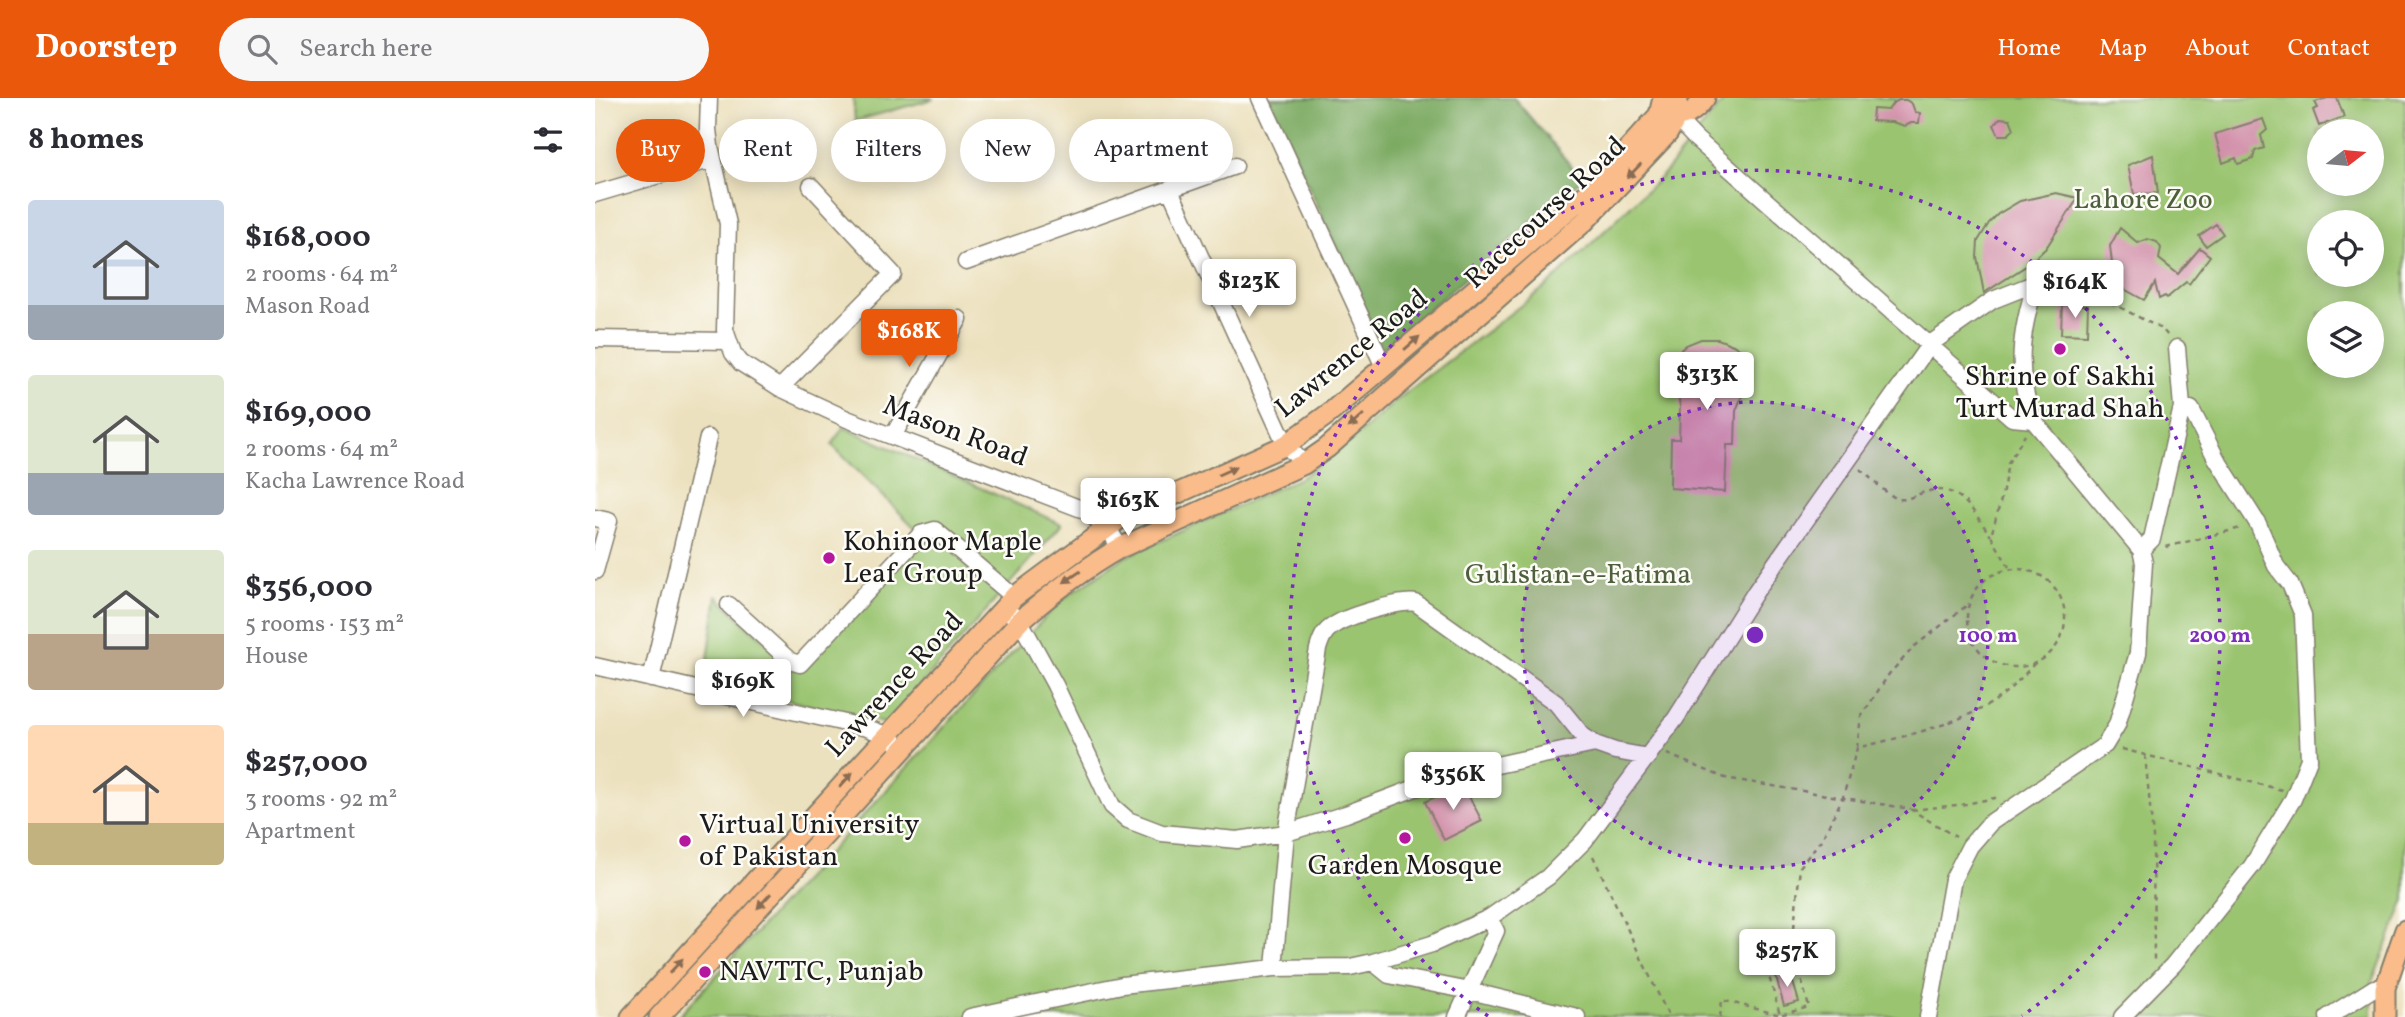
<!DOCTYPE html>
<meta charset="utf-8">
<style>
:root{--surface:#fff;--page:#f7f7f7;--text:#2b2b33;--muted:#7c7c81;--accent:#ea580c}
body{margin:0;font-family:Vollkorn,serif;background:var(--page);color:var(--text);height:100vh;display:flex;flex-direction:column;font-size:26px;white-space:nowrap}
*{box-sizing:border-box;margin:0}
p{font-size:23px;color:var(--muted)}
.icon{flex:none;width:38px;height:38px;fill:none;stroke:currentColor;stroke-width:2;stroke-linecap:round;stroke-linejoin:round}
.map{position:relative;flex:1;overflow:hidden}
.side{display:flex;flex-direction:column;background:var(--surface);width:595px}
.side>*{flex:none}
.hud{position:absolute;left:21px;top:21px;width:665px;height:63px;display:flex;gap:14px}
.needle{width:46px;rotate:74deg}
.fabs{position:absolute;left:1712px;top:21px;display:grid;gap:14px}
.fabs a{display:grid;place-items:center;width:77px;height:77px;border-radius:50%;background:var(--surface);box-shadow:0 4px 18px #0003;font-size:35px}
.price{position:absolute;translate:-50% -60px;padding:0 16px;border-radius:7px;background:#fff;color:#222;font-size:23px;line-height:46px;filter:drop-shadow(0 2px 4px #0008)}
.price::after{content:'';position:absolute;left:50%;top:42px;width:21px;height:16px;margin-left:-10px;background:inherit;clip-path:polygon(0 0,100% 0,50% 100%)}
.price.current{background:var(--accent);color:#fff}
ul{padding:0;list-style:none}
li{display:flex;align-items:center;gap:21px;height:175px;padding:0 28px}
li span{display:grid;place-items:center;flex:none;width:196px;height:140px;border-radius:7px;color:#555}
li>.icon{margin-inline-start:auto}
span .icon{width:84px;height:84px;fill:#fffc;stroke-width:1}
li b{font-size:30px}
h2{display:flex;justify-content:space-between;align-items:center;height:84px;padding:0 28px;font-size:30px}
.chip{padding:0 24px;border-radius:32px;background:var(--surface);box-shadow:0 4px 18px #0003;font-size:24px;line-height:63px}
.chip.current{background:var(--accent);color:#fff}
header{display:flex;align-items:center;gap:42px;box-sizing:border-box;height:98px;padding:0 35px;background:var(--accent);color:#fff}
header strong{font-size:33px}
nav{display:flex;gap:38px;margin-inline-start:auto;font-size:24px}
.search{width:490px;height:63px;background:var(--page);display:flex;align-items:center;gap:18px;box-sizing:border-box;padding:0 24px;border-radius:38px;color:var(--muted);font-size:26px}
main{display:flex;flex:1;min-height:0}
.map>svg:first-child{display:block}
.green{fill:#9ac470;stroke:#5b7046;stroke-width:2;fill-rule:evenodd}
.forest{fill:#7baa62;stroke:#4c633f;stroke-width:2}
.building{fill:#d18fa9}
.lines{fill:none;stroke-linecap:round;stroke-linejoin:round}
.minor-casing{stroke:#847e6d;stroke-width:19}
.major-casing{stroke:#847e6d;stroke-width:23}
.path{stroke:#847e6d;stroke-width:2.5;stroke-dasharray:5 5;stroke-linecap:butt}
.minor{stroke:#fff;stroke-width:16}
.major{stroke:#f9bc8a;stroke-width:19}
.oneway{fill:#8a6c53}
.ring{fill:none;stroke:#7b2cbf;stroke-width:3.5;stroke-dasharray:3.5 7}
.poi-dot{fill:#b5179e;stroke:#fdfcf7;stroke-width:2.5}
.labels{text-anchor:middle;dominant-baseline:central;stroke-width:5;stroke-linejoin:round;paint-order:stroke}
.park-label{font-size:28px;fill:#4e5f3e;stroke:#fdfcf7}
.street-label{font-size:28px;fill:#1c1c1c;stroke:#fdfcf7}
.poi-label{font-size:28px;fill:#1c1c1c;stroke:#fdfcf7;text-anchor:start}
.centre{fill:#7b2cbf;stroke:#fdfcf7;stroke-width:3.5}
.ring-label{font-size:21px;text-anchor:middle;font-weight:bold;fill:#7b2cbf;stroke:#fdfcf7;stroke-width:5;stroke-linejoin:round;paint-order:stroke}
</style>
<header>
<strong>Doorstep</strong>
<div class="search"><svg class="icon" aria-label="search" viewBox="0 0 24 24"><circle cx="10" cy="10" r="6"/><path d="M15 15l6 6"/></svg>Search here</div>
<nav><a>Home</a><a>Map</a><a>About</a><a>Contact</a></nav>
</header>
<main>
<section class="side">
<h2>8 homes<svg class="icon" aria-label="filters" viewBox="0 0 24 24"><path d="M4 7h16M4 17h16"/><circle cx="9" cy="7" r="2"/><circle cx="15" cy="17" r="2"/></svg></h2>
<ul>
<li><span style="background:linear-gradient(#c9d6e8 75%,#9aa5b1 0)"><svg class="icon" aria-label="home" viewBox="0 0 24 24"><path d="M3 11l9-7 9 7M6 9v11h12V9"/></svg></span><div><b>$168,000</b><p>2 rooms · 64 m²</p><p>Mason Road</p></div></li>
<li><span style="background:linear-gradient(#dfe7d0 70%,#9aa5b1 0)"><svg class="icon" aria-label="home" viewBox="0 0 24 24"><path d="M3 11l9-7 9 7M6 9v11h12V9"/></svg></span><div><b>$169,000</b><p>2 rooms · 64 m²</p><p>Kacha Lawrence Road</p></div></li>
<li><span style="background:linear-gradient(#dfe7d0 60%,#b9a48a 0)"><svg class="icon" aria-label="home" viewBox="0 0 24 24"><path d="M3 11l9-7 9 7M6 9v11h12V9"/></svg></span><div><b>$356,000</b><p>5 rooms · 153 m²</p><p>House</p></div></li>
<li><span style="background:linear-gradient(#ffd9b3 70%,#c2b280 0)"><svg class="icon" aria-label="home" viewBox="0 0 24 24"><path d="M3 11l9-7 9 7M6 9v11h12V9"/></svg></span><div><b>$257,000</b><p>3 rooms · 92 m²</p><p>Apartment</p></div></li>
</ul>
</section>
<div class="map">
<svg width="1810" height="919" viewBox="0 0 1810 919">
<rect width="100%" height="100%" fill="#fdfcf7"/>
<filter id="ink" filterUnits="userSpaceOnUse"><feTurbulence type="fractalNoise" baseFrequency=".0143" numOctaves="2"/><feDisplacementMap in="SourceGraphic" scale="14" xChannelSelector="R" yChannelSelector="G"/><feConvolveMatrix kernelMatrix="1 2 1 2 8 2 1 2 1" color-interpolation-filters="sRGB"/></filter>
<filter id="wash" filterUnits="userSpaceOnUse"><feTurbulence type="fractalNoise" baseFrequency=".00686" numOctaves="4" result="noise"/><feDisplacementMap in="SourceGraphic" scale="28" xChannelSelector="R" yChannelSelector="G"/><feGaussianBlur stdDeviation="1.57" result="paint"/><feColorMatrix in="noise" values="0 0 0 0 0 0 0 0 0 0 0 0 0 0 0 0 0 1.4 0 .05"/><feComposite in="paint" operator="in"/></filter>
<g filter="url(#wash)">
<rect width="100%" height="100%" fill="#ece1be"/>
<path class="green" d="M 258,0 L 337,0 L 338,1 L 260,23 Z
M 1131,0 L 1810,0 L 1810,802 L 1777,884 L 1777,919 L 83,919 L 465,503 L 528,460 L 707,379 L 754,344 L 807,298 L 954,186 L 1067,78 ZM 1724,33 L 1776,33 L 1776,86 L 1724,86 ZM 1724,124 L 1776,124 L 1776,177 L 1724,177 ZM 1724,215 L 1776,215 L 1776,268 L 1724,268 Z
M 248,329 L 467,426 L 292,626 L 110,582 L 122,498 L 153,529 L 196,563 L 209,557 L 324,434 L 237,347 Z"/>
<path class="forest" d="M 674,0 L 919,0 L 987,81 L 787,251 Z"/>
<g id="blocks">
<path class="building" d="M 1732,0 L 1742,0 L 1749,19 L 1724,28 L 1718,12 L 1723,10 L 1720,4 Z
M 1304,2 L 1311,2 L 1317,6 L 1320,14 L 1325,15 L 1324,25 L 1316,25 L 1310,28 L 1297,24 L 1277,23 L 1278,11 L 1293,12 L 1298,5 Z
M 1405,20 L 1415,21 L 1419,31 L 1413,37 L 1404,37 L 1399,27 Z
M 1668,21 L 1672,32 L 1666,37 L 1669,50 L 1660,53 L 1658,61 L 1643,66 L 1641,60 L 1628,65 L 1620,36 Z
M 1558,57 L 1563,95 L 1539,96 L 1533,67 Z
M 1461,95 L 1483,100 L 1451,150 L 1434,166 L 1389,195 L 1382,159 L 1383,143 L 1394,125 L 1403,116 L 1425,103 Z
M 1621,126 L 1628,136 L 1611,148 L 1604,138 Z
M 1525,130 L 1543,145 L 1553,141 L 1562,144 L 1566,150 L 1564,161 L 1583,176 L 1605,150 L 1615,158 L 1594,186 L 1591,184 L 1572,200 L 1570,198 L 1564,201 L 1560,185 L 1549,202 L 1522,187 L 1524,180 L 1517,165 L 1515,148 Z
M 1467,207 L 1493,207 L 1492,237 L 1466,236 Z
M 1106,241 L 1123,241 L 1138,247 L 1149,254 L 1158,270 L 1141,313 L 1140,347 L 1132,347 L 1130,394 L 1075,390 L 1076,341 L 1084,341 L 1085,309 L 1078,259 L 1091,247 Z
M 867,685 L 887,723 L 849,742 L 830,704 Z
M 1195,874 L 1204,904 L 1189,908 L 1181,879 Z"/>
</g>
</g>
<g filter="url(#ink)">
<use href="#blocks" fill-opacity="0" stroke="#847e6d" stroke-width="2"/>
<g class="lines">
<g class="minor-casing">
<path id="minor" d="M 114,0 L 113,31 L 115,48 L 133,126 L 130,232 L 138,255 L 146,265 L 185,290 L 252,321 L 489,412 L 513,430 L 525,450
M 665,0 L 789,269
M 1081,20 L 1100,40 L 1417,320 L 1438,322 L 1546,452 L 1549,465 L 1543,555 L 1522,627 L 1510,647 L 1395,725 L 1375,748 L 1358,781 L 1333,919
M 575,92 L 691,347 L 709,366
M 0,96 L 118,61
M 371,164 L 640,68
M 0,241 L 133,243
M 1582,250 L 1587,309
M 185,290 L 298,176 L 216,88
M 1438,322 C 1420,272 1425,235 1441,185
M 298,338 L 364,221
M 0,420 L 14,423 L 0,473
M 134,507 L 195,563 L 205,566 L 326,436 L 340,432 L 419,499
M 409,510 L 425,523 L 460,587 L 517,708 L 533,722 L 567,735 L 642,742 L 691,735 L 751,716 L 855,677 L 1000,646
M 0,568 L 272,630 L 291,637 L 308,650
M 56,581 L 113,340
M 778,864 L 837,846 L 894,820 L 953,779 L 990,742 L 1081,620 L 1161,493 L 1335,246 L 1398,202 L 1441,185
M 679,870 L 691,735 L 723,551 C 726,541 729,533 738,528 C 751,518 806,502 821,505 L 961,605 L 988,638 L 1000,646 L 1020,653 L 1053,659
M 375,919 L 527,887 L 679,870 L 755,869 L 778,864 L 794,877 L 875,893 L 982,919
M 862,919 L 901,833 L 894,820
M 1527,919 L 1578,867 L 1657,768 L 1698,701 L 1714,661 L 1708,517 L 1695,486 L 1681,468 L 1663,426 L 1621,360 L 1596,311 L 1587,309 L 1557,441 L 1546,452
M 1733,919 L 1779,890 L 1790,890"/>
</g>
<g class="major-casing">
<path id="major" d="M 1071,19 C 1089,21 1100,14 1110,0
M 36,919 L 419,499 L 523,422 L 691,347 L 736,314 L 993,95 L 1064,17 L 1068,0
M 64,919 L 425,523 C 457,495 488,471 525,450 L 709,366 L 732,350 L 990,123 L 1073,35 L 1081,20 L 1083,0
M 1790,919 L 1790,890 L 1810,832"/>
</g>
<path class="path" d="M 1454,181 L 1464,177 L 1568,232 L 1573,238
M 1265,371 C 1274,378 1294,399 1304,401 C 1312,403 1322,396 1330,394 C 1365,384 1378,414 1396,438
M 1571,449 L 1646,430
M 1414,469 L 1396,438 L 1407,398 L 1413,365 L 1430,337
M1372 520a49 49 0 1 1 98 0a49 49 0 1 1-98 0Z
M 1262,650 L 1266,619 L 1294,576 L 1320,548 L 1371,508
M 1527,651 L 1687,692
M 1072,656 L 1130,680 L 1315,711 L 1361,739
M 1550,657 L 1558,739 L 1559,863
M 1317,712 L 1371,706 L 1404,699
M 998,758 L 1074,919
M 1201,863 L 1172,871 L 1185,917 L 1214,909 L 1201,863 L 1198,840 L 1205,769 L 1228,739 L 1248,699 L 1262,650 C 1303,640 1347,630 1386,611 C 1406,601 1424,583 1439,566
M 1125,919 L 1127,902 L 1185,917"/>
<use href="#minor" class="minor"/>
<use href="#major" class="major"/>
</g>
<defs><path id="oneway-solid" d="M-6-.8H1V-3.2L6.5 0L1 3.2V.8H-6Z" transform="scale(1.75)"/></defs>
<g class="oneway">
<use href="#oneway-solid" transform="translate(1039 73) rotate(134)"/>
<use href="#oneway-solid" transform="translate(817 245) rotate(-41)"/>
<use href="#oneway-solid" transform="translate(761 323) rotate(138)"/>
<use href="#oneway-solid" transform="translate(632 373) rotate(-24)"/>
<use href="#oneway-solid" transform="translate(477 479) rotate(146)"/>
<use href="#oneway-solid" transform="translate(251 682) rotate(-48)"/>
<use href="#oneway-solid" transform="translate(169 803) rotate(132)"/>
<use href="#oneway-solid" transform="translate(81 868) rotate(-48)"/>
</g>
</g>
<circle cx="1160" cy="537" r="233" fill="#7b2cbf" fill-opacity=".12"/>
<g class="ring">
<circle cx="1160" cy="537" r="233"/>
<path d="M893 918A465 465 0 1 1 1427 918"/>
</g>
<g class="poi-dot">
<circle cx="1465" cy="251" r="7"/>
<circle cx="234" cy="460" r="7"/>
<circle cx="810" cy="740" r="7"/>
<circle cx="90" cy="743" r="7"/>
<circle cx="110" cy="874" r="7"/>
</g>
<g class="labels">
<g class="park-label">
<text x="1548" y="102">Lahore Zoo</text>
<text x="983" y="477">Gulistan-e-Fatima</text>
</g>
<g class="street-label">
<text transform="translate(951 115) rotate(-43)">Racecourse Road</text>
<text transform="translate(757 256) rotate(-39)">Lawrence Road</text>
<text transform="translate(360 334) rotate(21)">Mason Road</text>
<text transform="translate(300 587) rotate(-47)">Lawrence Road</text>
</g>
<g class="poi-label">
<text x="1465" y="279" text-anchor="middle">Shrine of Sakhi<tspan x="1465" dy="32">Turt Murad Shah</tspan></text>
<text x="248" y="444">Kohinoor Maple<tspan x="248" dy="32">Leaf Group</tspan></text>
<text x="104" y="727">Virtual University<tspan x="104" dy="32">of Pakistan</tspan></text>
<text x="810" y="768" text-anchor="middle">Garden Mosque</text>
<text x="124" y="874">NAVTTC, Punjab</text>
</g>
</g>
<circle cx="1160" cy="537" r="10" class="centre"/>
<g class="ring-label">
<text x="1393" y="544">100 m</text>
<text x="1625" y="544">200 m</text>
</g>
</svg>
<div class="fabs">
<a><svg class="needle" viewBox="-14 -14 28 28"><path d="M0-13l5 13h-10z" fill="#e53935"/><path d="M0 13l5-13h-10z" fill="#7c7c81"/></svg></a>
<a><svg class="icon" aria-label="locate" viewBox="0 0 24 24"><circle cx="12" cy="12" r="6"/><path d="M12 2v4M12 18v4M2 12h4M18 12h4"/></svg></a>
<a><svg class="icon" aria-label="layers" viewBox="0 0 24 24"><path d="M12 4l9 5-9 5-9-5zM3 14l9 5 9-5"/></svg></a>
</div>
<b class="price" style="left:654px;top:221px">$123K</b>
<b class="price" style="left:1480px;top:222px">$164K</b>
<b class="price current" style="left:314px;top:271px">$168K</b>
<b class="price" style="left:1112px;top:314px">$313K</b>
<b class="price" style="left:533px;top:440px">$163K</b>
<b class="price" style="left:148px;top:621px">$169K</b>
<b class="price" style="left:858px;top:714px">$356K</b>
<b class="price" style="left:1192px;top:891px">$257K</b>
<div class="hud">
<a class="chip current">Buy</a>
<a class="chip">Rent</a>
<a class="chip">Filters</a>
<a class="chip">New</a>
<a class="chip">Apartment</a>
</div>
</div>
</main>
